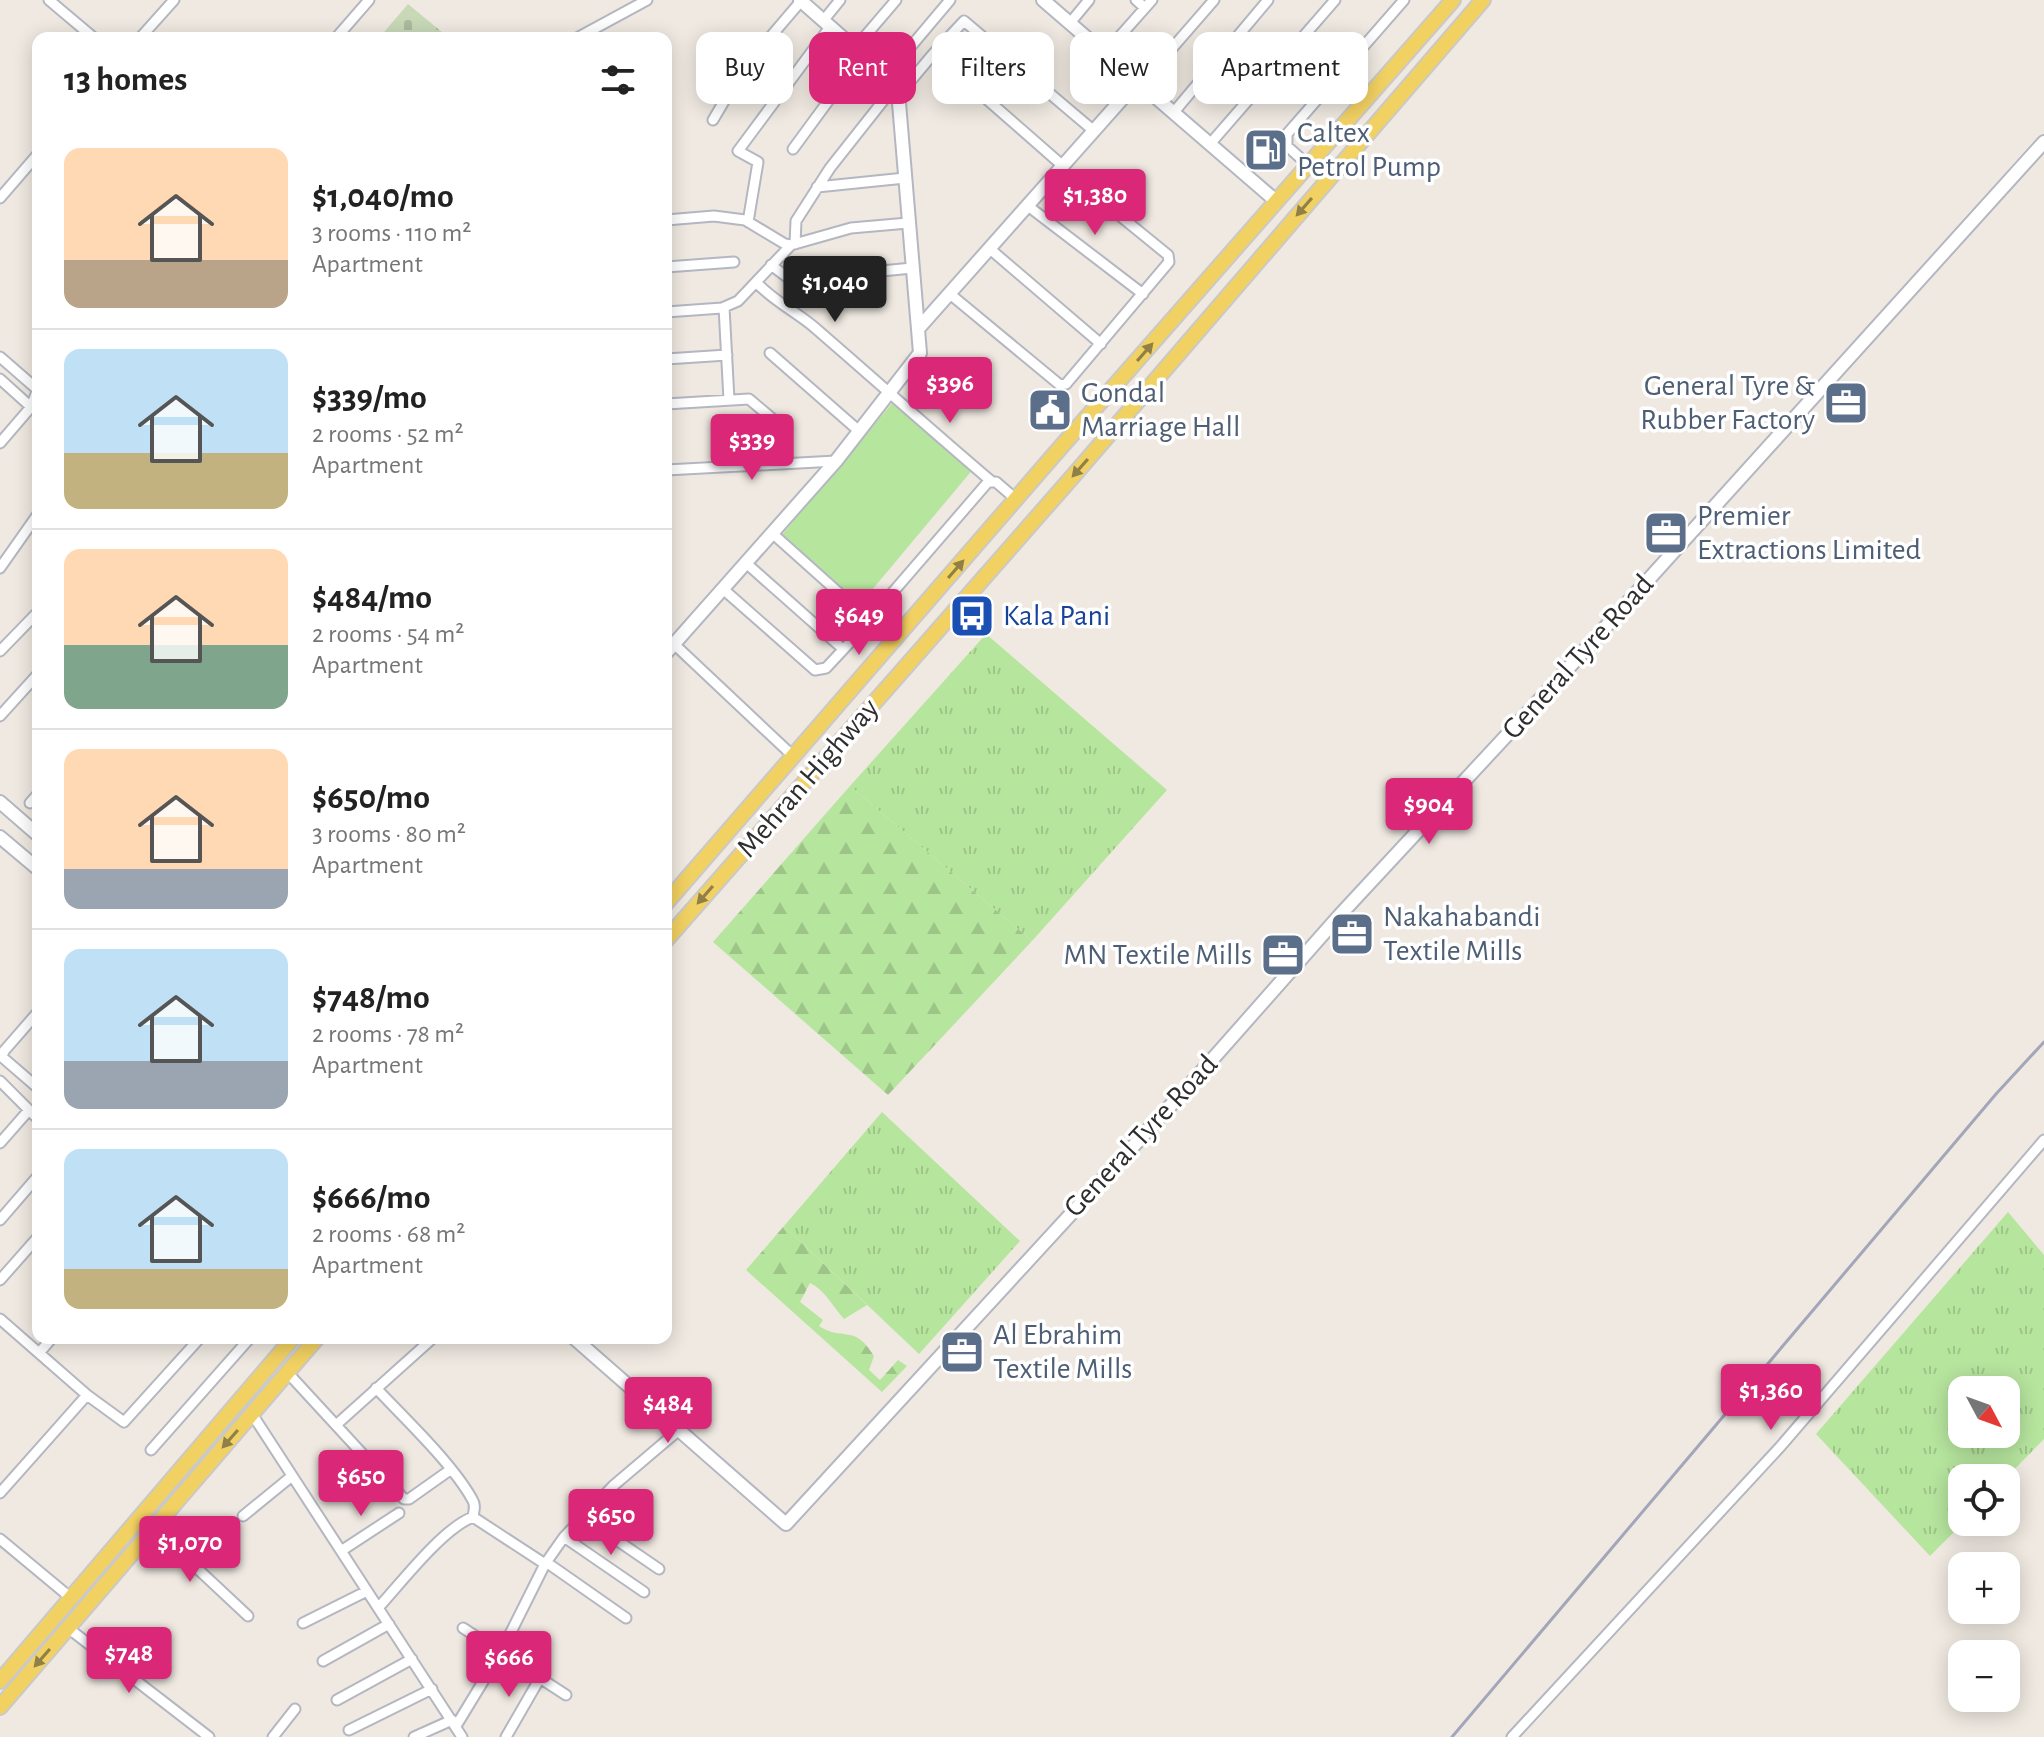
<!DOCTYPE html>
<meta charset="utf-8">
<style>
:root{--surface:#fff;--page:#f6f6f6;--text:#222;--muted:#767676;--line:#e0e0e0;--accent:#db2777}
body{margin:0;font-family:"Alegreya Sans",sans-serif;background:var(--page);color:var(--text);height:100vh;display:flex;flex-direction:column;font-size:30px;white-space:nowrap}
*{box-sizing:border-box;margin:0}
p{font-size:26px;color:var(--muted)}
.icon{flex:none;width:44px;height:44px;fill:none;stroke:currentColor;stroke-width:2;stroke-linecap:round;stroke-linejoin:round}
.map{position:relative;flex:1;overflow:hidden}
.drawer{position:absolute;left:32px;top:32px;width:640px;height:1312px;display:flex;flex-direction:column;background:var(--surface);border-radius:16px;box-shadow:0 4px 20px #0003}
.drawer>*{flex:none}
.hud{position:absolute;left:696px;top:32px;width:760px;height:72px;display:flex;gap:16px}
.needle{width:52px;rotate:131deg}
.controls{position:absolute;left:1948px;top:1376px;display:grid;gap:16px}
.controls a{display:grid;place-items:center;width:72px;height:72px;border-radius:16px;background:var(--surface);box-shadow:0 4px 20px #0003;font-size:40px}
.price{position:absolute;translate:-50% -68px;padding:0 18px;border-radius:8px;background:var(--accent);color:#fff;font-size:26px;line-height:52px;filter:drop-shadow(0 2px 4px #0008)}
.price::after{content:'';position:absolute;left:50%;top:48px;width:24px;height:18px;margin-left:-12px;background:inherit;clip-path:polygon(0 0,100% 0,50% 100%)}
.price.on{background:#222;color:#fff}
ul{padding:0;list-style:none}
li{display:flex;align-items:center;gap:24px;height:200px;padding:0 32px}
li+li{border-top:2px solid var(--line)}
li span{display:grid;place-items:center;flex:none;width:224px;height:160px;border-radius:16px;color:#555}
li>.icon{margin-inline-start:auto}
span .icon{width:96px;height:96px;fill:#fffc;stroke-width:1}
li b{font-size:34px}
h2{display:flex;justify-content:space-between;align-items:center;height:96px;padding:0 32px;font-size:34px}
.chip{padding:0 28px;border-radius:16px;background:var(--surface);box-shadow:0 4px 20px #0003;font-size:28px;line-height:72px}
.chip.on{background:var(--accent);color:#fff}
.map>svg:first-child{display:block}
.grass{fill:url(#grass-tufts);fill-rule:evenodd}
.forest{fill:url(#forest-firs)}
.cemetery{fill:url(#cemetery-stones)}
.park{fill:#b6e59e}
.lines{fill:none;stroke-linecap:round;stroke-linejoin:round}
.minor-casing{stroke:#b4b7c1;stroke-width:13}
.tertiary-casing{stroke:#b4b7c1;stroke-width:16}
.primary-casing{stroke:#c9c9c9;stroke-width:18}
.minor{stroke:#fff;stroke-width:9}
.tertiary{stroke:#fff;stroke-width:12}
.primary{stroke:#f2d163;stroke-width:14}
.rail{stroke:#a3a6b8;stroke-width:3}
.oneway{fill:#908048}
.labels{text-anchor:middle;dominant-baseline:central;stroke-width:7;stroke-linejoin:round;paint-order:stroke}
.service-label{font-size:30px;fill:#4e5e75;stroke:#fff;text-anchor:start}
.transit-label{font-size:30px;fill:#164399;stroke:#fff;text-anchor:start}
.street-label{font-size:30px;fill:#2e2e2e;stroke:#fff}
</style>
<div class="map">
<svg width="2044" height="1737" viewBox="0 0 2044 1737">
<defs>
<pattern id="grass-tufts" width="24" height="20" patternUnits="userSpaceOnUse" patternTransform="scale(2)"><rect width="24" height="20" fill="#b6e59e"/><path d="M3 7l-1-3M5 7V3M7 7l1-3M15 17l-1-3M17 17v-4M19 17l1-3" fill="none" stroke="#9dc588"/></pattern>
<pattern id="forest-firs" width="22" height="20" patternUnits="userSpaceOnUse" patternTransform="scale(2)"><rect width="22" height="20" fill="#b6e59e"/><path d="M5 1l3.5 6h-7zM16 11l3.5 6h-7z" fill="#9dc588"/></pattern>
<pattern id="cemetery-stones" width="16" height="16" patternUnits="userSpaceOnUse" patternTransform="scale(2)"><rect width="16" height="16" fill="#c8d9b8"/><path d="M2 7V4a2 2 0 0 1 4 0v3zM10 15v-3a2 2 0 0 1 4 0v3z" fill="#acbb9e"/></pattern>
</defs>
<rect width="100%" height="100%" fill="#efe9e1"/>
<path class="grass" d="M 986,634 L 1167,790 L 1032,941 L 850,786 Z
M 882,1112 L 1020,1241 L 919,1354 L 784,1226 Z
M 2008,1212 L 2044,1255 L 2044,1439 L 2006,1478 L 1962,1478 L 1964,1522 L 1930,1556 L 1816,1434 ZM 1962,1390 L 2006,1390 L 2006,1434 L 1962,1434 Z"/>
<path class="forest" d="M 850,786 L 1032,941 L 888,1095 L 713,942 Z
M 784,1226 L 867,1305 L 844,1319 C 832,1306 826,1291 810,1283 L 800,1302 L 823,1320 L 819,1326 C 844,1342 854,1323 874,1356 L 869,1370 L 880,1380 L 898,1360 L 907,1366 L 882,1392 L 746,1270 Z"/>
<path class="cemetery" d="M 408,4 L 449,38 L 379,38 Z"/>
<path class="park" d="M 894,401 L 974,468 L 861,603 L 781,536 Z"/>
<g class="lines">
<g class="minor-casing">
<path id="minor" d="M 49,0 L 94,38
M 1136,0 L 1145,8
M 823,21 L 840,0
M 1070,23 L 1089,0
M 140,38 L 174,0
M 336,38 L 369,0
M 577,38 L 647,0
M 855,48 L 896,0
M 934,53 L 964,21 L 1094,131
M 1105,53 L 1152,0
M 886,76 L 950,0
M 1141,84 L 1214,0
M 897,97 L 934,53 L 1063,166
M 1174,112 L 1268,0
M 713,120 L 743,69 L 801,1
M 1210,144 L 1335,0
M 793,149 L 862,55
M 1308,165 L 1287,146 L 1287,134 L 1404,0
M 817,187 L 905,178
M 0,198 L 38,154
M 1028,206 L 1143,294
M 666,220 L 714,216 L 745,220 L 785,244 L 791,245 L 851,228 L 908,223
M 748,222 L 758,162 L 738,151 L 830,27
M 795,244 L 796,221 L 830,168 L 894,87
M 990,249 L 1101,344
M 771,265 L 791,280 L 912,268
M 666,267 L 734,262
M 756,282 C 772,300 795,311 814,327 C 873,378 931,430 991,481
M 950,294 L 1060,385 L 1066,384 L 1169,262 L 1168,255 L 1103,202
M 724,307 L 729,400
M 666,312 L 722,308 L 738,301 L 791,245
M 770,353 L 859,431
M 0,357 L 38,390
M 666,359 L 727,355
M 0,379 L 31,407
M 666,404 L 749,399 L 775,421 L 785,463
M 0,443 L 31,407 L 38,389
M 666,470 L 836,461
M 746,563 L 843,649
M 0,568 L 38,514
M 723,589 L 815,670 L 826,668 L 868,623 L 867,618 L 772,533
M 868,621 L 988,482 L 996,482 L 1017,500
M 674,644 L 793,756
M 0,651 L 38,612
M 0,716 L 38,674
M 30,803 L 38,794
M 38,1012 L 4,1051 L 2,1057 L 38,1088
M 0,1081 L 38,1119
M 0,1143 L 29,1110
M 0,1220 L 38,1176
M 0,1280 L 38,1237
M 0,1319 L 87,1395 L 124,1422 L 200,1338
M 39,1353 L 52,1338
M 287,1372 L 404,1499 L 409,1499 L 450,1470
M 376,1388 C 405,1419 452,1463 472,1499 C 476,1505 474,1510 473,1517
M 252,1414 L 462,1737
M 336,1425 L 433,1338
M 151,1450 L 250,1338
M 0,1493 L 87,1395
M 243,1516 L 292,1476
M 583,1517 L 659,1569
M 154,1528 L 248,1616
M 564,1537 L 644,1592
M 0,1539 L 71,1598
M 341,1551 L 399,1513
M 546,1562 L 626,1618
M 378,1608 C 401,1583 443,1528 473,1517 L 545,1564
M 303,1623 L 367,1591
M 68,1628 L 209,1737
M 463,1628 L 566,1695
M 323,1661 L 389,1624
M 337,1700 L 412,1659
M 456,1726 L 501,1652 L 545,1564 L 564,1537 L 613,1486 L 679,1430
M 349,1730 L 432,1689
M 273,1737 L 295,1709
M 414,1737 L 452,1720
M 506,1737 L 540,1678
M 1512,1737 L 1780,1447 L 2044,1140"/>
</g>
<g class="tertiary-casing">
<path id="tertiary" d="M 1043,0 L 1276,201
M 918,329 L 1138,81
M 666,653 L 836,461 L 920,353 L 899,103 L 893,82 L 800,0
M 0,802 L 38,835
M 0,837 L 38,869
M 574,1338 L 786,1524 L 1195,1079 L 1339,916 L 1545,694 L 2044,142"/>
</g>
<g class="primary-casing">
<path id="primary" d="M 666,903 L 1053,456 L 1453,0
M 666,940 L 1074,475 L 1483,0
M 0,1681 L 293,1338
M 0,1707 L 317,1338"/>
</g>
<use href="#minor" class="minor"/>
<use href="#tertiary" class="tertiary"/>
<use href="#primary" class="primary"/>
<path class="rail" d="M 1452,1737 L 1996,1094 L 2044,1042"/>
</g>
<defs><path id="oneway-solid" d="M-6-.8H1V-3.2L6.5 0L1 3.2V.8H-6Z" transform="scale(2)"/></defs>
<g class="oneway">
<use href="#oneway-solid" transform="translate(1304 207) rotate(131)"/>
<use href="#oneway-solid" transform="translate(1145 352) rotate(-49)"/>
<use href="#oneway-solid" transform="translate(1080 468) rotate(131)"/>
<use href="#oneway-solid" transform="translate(956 569) rotate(-49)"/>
<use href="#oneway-solid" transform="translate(705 895) rotate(131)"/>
<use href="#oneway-solid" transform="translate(230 1439) rotate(131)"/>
<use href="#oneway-solid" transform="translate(42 1658) rotate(131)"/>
</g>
<defs>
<g id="fuel-square" transform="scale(2.3)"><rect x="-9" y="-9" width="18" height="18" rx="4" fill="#5c6f8a" stroke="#fff"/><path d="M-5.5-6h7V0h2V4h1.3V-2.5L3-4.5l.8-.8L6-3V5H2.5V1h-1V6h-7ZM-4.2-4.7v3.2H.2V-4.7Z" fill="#fff"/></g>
<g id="office-square" transform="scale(2.3)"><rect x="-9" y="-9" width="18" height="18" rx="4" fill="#5c6f8a" stroke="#fff"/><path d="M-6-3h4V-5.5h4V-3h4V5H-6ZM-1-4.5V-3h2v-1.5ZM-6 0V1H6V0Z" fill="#fff"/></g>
<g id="civic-square" transform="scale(2.3)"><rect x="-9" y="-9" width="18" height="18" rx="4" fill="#5c6f8a" stroke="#fff"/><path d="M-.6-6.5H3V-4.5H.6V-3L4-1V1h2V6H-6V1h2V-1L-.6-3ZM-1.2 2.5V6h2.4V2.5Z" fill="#fff"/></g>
<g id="bus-square" transform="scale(2.3)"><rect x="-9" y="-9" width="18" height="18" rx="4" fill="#1a4fb4" stroke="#fff"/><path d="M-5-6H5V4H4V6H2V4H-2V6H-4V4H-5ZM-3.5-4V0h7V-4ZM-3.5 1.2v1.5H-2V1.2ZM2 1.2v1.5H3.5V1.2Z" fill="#fff"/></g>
</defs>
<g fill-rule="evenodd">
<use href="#fuel-square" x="1266" y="150"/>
<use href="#office-square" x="1846" y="403"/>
<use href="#civic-square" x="1050" y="410"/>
<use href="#office-square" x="1666" y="533"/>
<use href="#bus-square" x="972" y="616"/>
<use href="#office-square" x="1352" y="934"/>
<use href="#office-square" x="1283" y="955"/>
<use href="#office-square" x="962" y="1352"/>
</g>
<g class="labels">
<g class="service-label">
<text x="1297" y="133">Caltex<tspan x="1297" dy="34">Petrol Pump</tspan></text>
<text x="1815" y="386" text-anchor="end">General Tyre &amp;<tspan x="1815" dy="34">Rubber Factory</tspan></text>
<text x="1081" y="393">Gondal<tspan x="1081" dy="34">Marriage Hall</tspan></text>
<text x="1697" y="516">Premier<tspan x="1697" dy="34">Extractions Limited</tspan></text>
<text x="1383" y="917">Nakahabandi<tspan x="1383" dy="34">Textile Mills</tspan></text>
<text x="1252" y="955" text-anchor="end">MN Textile Mills</text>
<text x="993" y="1335">Al Ebrahim<tspan x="993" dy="34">Textile Mills</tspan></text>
</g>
<g class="transit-label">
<text x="1003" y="616">Kala Pani</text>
</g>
<g class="street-label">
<text transform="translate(1578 657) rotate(-48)">General Tyre Road</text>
<text transform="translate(808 778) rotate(-49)">Mehran Highway</text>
<text transform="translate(1141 1136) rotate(-47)">General Tyre Road</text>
</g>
</g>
</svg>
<div class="controls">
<a><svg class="needle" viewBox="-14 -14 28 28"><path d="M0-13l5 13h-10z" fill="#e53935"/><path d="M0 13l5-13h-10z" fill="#767676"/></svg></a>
<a><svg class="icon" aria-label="locate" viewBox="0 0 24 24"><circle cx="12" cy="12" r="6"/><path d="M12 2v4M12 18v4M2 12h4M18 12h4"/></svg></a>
<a>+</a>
<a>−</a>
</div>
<b class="price" style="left:1095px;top:237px">$1,380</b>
<b class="price on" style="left:835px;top:324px">$1,040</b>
<b class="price" style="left:950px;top:425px">$396</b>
<b class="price" style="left:752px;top:482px">$339</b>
<b class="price" style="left:859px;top:657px">$649</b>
<b class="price" style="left:1429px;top:846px">$904</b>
<b class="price" style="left:1771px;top:1432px">$1,360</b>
<b class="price" style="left:668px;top:1445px">$484</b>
<b class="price" style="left:361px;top:1518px">$650</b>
<b class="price" style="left:611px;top:1557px">$650</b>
<b class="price" style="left:190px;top:1584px">$1,070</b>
<b class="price" style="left:129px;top:1695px">$748</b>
<b class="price" style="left:509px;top:1699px">$666</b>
<div class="hud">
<a class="chip">Buy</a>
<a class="chip on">Rent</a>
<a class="chip">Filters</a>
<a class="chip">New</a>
<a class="chip">Apartment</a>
</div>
<section class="drawer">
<h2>13 homes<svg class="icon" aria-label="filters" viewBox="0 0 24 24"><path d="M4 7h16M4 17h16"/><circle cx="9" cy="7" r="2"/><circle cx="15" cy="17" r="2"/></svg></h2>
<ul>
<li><span style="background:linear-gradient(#ffd9b3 70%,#b9a48a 0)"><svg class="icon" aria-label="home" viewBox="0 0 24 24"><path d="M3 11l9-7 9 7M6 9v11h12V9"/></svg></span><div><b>$1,040/mo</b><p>3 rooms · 110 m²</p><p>Apartment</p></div></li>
<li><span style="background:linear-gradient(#bfe0f5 65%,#c2b280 0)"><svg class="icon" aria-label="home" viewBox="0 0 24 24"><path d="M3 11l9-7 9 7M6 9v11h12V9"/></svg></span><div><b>$339/mo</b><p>2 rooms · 52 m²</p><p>Apartment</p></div></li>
<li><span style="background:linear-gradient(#ffd9b3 60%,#7fa58c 0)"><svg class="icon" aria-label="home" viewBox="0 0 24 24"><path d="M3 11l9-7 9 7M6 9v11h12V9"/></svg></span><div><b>$484/mo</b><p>2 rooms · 54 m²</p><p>Apartment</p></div></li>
<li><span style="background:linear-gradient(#ffd9b3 75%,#9aa5b1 0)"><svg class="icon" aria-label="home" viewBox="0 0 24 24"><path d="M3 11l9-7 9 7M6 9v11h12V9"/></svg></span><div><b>$650/mo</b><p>3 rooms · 80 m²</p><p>Apartment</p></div></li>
<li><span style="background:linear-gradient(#bfe0f5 70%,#9aa5b1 0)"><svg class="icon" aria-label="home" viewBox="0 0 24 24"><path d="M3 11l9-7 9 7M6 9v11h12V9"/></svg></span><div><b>$748/mo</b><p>2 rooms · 78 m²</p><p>Apartment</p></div></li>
<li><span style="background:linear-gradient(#bfe0f5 75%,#c2b280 0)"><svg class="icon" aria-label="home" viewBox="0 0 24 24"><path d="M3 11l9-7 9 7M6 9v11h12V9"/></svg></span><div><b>$666/mo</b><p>2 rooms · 68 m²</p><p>Apartment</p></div></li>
</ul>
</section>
</div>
